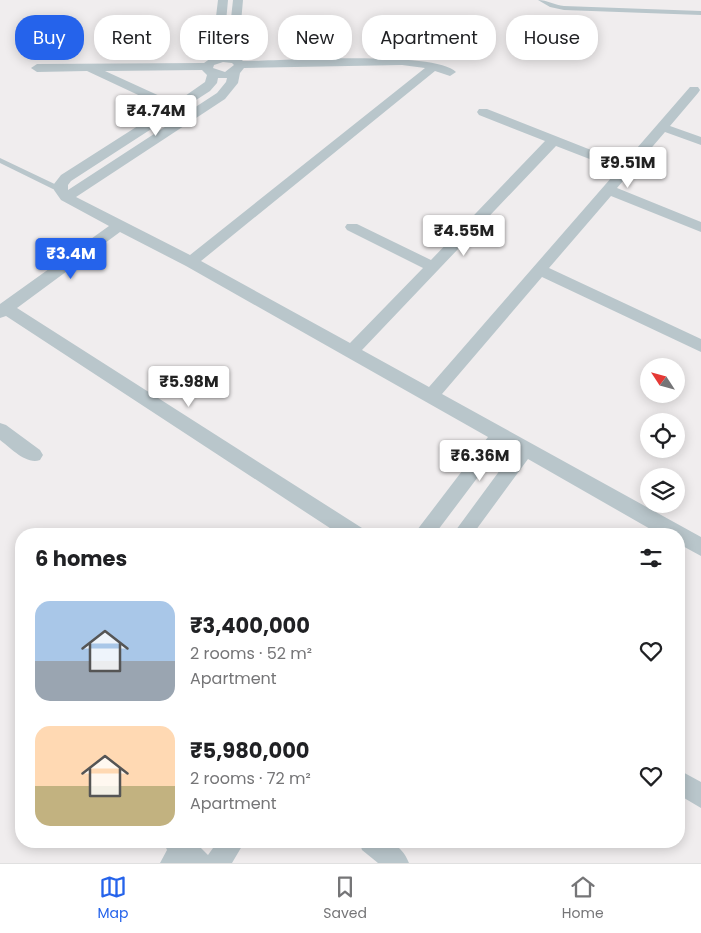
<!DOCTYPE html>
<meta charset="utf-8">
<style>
:root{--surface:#fff;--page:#f6f6f6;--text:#202124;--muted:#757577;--line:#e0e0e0;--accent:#2563eb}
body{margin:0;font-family:Poppins,sans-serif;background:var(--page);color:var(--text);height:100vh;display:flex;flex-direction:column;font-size:19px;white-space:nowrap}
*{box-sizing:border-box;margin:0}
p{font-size:16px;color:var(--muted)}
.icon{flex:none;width:28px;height:28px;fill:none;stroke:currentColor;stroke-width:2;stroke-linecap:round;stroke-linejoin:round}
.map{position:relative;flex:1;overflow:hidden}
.side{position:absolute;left:15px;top:528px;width:670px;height:320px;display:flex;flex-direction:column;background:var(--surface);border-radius:20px;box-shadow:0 2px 12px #0003}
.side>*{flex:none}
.top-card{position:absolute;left:15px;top:15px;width:671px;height:45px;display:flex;gap:10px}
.needle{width:32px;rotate:306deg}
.controls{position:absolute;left:640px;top:358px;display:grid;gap:10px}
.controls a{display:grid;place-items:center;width:45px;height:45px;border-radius:50%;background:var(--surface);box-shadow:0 2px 12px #0003;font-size:25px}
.price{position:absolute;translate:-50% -42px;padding:0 11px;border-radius:5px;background:#fff;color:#222;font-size:16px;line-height:32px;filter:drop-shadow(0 1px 2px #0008)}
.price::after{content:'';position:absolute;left:50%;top:30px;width:15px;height:11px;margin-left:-8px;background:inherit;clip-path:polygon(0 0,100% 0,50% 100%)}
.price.on{background:var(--accent);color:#fff}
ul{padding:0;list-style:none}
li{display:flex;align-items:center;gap:15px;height:125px;padding:0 20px}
li span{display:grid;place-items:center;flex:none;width:140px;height:100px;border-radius:15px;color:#555}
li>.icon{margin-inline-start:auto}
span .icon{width:60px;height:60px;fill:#fffc;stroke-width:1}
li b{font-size:21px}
h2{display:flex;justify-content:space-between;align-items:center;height:60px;padding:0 20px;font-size:21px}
.pill{padding:0 18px;border-radius:20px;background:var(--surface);box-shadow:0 2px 12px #0003;font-size:18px;line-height:45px}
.pill.on{background:var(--accent);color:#fff}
.tab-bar{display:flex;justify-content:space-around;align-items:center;height:70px;border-top:1px solid var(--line);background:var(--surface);font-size:14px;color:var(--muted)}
.tab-bar a{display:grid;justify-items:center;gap:2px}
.tab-bar .on{color:var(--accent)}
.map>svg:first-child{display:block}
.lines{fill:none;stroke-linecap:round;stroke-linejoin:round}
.lane{fill:#b9c6cb;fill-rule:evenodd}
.street{fill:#b9c6cb;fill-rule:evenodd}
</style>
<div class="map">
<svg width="701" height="863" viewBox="0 0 701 863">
<rect width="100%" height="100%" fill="#f0edee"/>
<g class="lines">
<path class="lane" d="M 538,0 C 547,0 555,5 564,6 L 701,11 L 701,15 L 564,10 L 550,7 Z
M 0,158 L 63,188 L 64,190 L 63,192 L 59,192 L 0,163 Z"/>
<path class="street" d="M 218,0 L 228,0 L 223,55 L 227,55 L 233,0 L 243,0 L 238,57 L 243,61 C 280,61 435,50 456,72 L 450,76 L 435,71 L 201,261 L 350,343 L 423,268 L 347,230 L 345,227 L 347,224 L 357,224 L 431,260 L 545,141 L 479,115 L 477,112 L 479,109 L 487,109 L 624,163 L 690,87 L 698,87 L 700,90 L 698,93 L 670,126 L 701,137 L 701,145 L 665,132 L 617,188 L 701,222 L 701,232 L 611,196 L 549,268 L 701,339 L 701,352 L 542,277 L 442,394 L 701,537 L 701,556 L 679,544 L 679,534 L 659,534 L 528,459 L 473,534 L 453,534 L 514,451 L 502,445 L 435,534 L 414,534 L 488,437 L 186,266 L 120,232 L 17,308 L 362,528 L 364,534 L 339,534 L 6,316 L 0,318 L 0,304 L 109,226 L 61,200 L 54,190 L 54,184 L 61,175 L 166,108 L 87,71 L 37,72 L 31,68 L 37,64 L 204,63 L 211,58 ZM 223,62 L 232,63 L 234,65 L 225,72 L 213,68 L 214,65 ZM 402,65 L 425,68 L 190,255 L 76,197 L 225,99 L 238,83 L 240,73 L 244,68 ZM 202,70 L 207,75 L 205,82 L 175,103 L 105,71 ZM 218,78 L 227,78 L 226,82 L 217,93 L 68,190 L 68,185 L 71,181 L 210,91 L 217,83 ZM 556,146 L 618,170 L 429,387 L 362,350 Z
M 0,423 L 6,425 L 40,450 L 43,455 L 40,460 C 26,465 11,448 0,440 Z
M 679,770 L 701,782 L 701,808 L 679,795 Z
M 163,841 L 201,841 L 199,846 L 208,855 L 218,841 L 245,841 L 232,863 L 160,863 L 167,850 Z
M 359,841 C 382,841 399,838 409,863 L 378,863 L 362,850 Z"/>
</g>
</svg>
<div class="controls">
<a><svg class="needle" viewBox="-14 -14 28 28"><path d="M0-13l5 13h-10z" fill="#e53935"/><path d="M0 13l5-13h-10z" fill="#757577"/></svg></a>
<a><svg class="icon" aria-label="locate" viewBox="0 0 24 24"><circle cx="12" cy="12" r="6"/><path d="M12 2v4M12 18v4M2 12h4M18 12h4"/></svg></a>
<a><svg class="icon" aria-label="layers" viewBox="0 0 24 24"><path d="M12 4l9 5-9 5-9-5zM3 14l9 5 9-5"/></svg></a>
</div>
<b class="price" style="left:156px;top:137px">₹4.74M</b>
<b class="price" style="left:628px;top:189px">₹9.51M</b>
<b class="price" style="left:464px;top:257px">₹4.55M</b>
<b class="price on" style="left:71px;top:280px">₹3.4M</b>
<b class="price" style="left:189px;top:408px">₹5.98M</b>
<b class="price" style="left:480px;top:482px">₹6.36M</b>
<div class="top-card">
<a class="pill on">Buy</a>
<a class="pill">Rent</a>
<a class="pill">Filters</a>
<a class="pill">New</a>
<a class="pill">Apartment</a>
<a class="pill">House</a>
</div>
<section class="side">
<h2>6 homes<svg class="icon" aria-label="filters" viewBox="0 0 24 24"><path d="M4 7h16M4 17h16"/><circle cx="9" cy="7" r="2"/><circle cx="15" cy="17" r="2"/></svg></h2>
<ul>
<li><span style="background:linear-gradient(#a9c7e8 60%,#9aa5b1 0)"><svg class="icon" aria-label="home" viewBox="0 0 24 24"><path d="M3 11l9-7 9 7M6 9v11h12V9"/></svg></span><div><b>₹3,400,000</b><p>2 rooms · 52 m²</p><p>Apartment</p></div><svg class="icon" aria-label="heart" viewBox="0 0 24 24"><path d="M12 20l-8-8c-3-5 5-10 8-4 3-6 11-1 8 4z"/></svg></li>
<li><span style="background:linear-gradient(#ffd9b3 60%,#c2b280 0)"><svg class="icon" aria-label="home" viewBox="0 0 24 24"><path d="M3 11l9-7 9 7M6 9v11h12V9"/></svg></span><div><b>₹5,980,000</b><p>2 rooms · 72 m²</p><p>Apartment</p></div><svg class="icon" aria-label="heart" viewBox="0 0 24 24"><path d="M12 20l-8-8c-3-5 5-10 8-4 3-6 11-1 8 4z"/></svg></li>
</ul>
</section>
</div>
<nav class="tab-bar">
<a class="on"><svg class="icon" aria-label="map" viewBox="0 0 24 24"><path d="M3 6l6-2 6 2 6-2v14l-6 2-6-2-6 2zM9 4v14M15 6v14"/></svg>Map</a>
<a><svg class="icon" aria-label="saved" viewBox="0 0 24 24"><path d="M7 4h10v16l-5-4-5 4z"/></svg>Saved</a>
<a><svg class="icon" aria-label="home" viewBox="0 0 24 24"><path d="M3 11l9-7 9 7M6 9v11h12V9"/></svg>Home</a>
</nav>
